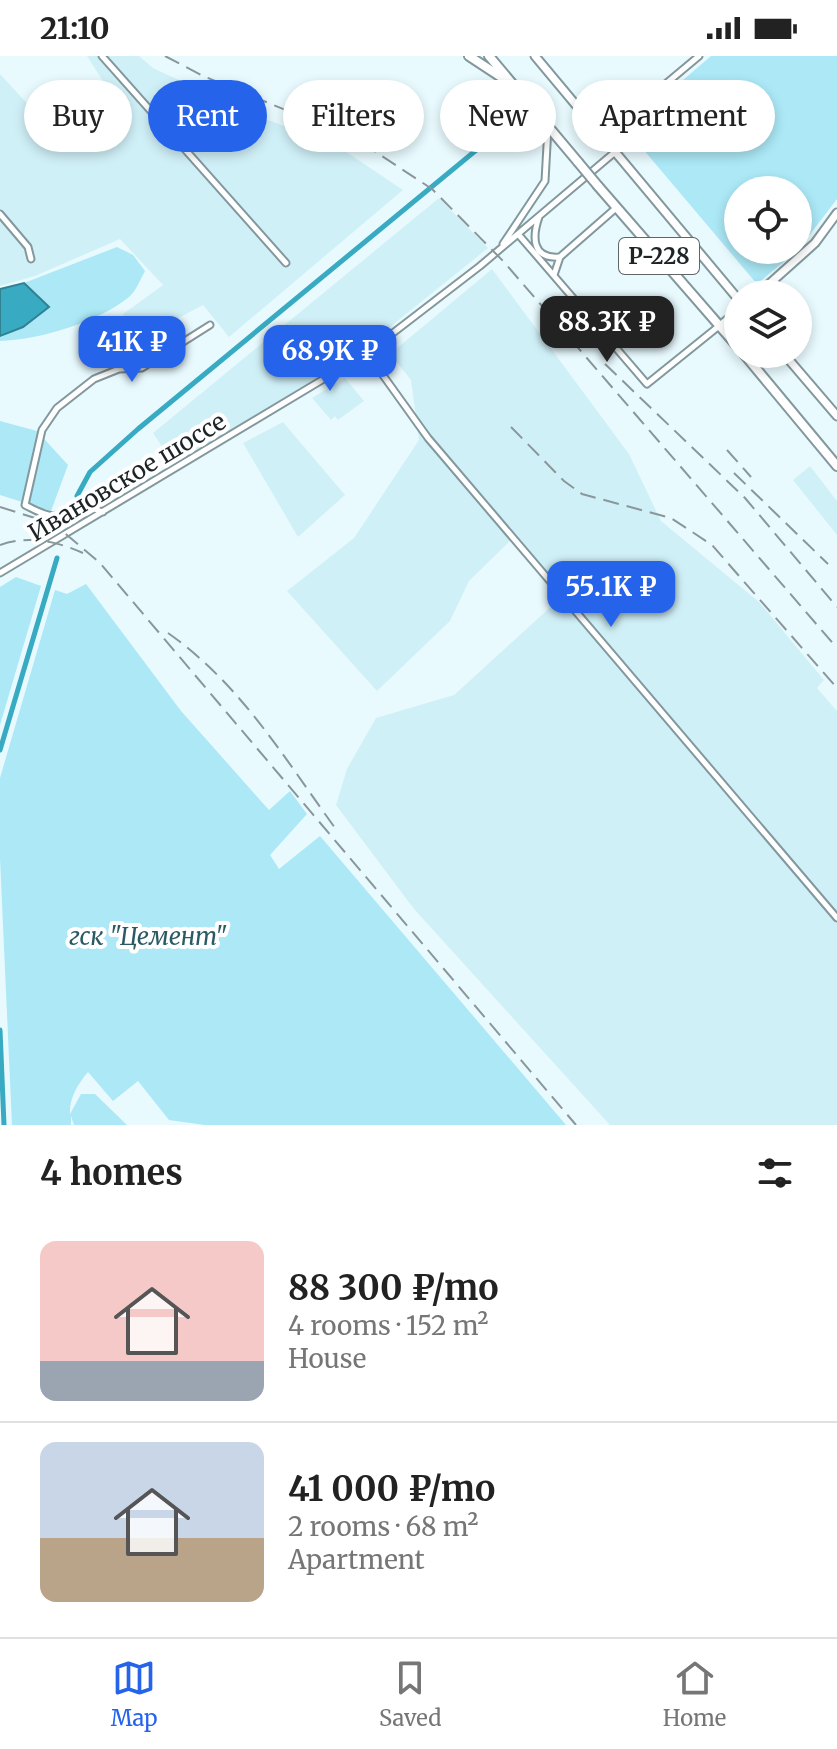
<!DOCTYPE html>
<meta charset="utf-8">
<style>
:root{--surface:#fff;--page:#f6f6f6;--text:#222;--muted:#767676;--line:#e0e0e0;--accent:#2563eb}
body{margin:0;font-family:Merriweather,serif;background:var(--page);color:var(--text);height:100vh;display:flex;flex-direction:column;font-size:30px;white-space:nowrap}
*{box-sizing:border-box;margin:0}
p{font-size:26px;color:var(--muted)}
.icon{flex:none;width:44px;height:44px;fill:none;stroke:currentColor;stroke-width:2;stroke-linecap:round;stroke-linejoin:round}
.map{position:relative;height:1069px;overflow:hidden}
.side{display:flex;flex-direction:column;background:var(--surface);flex:1}
.side>*{flex:none}
.top-card{position:absolute;left:24px;top:24px;width:790px;height:72px;display:flex;gap:16px}
.tools{position:absolute;left:724px;top:120px;display:grid;gap:16px}
.tools a{display:grid;place-items:center;width:88px;height:88px;border-radius:50%;background:var(--surface);box-shadow:0 4px 12px #0003;font-size:40px}
.price{position:absolute;translate:-50% -68px;padding:0 18px;border-radius:16px;background:var(--accent);color:#fff;font-size:26px;line-height:52px;filter:drop-shadow(0 2px 4px #0008)}
.price::after{content:'';position:absolute;left:50%;top:48px;width:24px;height:18px;margin-left:-12px;background:inherit;clip-path:polygon(0 0,100% 0,50% 100%)}
.price.selected{background:#222;color:#fff}
ul{padding:0;list-style:none}
li{display:flex;align-items:center;gap:24px;height:200px;padding:0 40px}
li+li{border-top:2px solid var(--line)}
li span{display:grid;place-items:center;flex:none;width:224px;height:160px;border-radius:16px;color:#555}
li>.icon{margin-inline-start:auto}
span .icon{width:96px;height:96px;fill:#fffc;stroke-width:1}
li b{font-size:34px}
h2{display:flex;justify-content:space-between;align-items:center;height:96px;padding:0 40px;font-size:34px}
.tag{padding:0 28px;border-radius:36px;background:var(--surface);box-shadow:0 4px 12px #0003;font-size:28px;line-height:72px}
.tag.selected{background:var(--accent);color:#fff}
.status{display:flex;justify-content:space-between;align-items:center;height:56px;padding:0 40px;background:var(--surface);direction:ltr}
.status svg{height:22px;fill:currentColor}
.dock{display:flex;justify-content:space-around;align-items:center;height:112px;border-top:2px solid var(--line);background:var(--surface);font-size:22px;color:var(--muted)}
.dock a{display:grid;justify-items:center;gap:4px}
.dock .selected{color:var(--accent)}
.map>svg:first-child{display:block}
.built{fill:#d0f0f8}
.green{fill:#ace8f6;fill-rule:evenodd}
.water{fill:#38abc2;stroke:#308293;stroke-width:2}
.lines{fill:none;stroke-linecap:round;stroke-linejoin:round}
.canal{stroke:#38abc2;stroke-width:5}
.minor-casing{stroke:#83989d;stroke-width:9}
.major-casing{stroke:#83989d;stroke-width:11}
.highway-casing{stroke:#83989d;stroke-width:12}
.minor{stroke:#fff;stroke-width:5}
.major{stroke:#fff;stroke-width:7}
.highway{stroke:#fff;stroke-width:8}
.rail{stroke:#8a979a;stroke-width:2;stroke-dasharray:16 8;stroke-linecap:butt}
.highway-bridge-casing{stroke:#83989d;stroke-width:12;stroke-linecap:butt}
.highway-bridge{stroke:#fff;stroke-width:8}
.labels{text-anchor:middle;dominant-baseline:central;stroke-width:8;stroke-linejoin:round;paint-order:stroke}
.shield{fill:#fff;stroke:#606667;stroke-width:2}
.shield-label{font-size:22px;font-weight:bold;fill:#1c2426}
.street-label{font-size:24px;fill:#1c2426;stroke:#fff}
.park-label{font-size:24px;font-style:italic;fill:#2a5a64;stroke:#fff}
</style>
<div class="status"><b>21:10</b><svg viewBox="0 0 49 12"><path d="M0 12V9h3v3zM5 12V6h3v6zM10 12V3h3v9zM15 12V0h3v12zM26 1h20v11H26zM47 4h2v5h-2z"/></svg></div>
<div class="map">
<svg width="837" height="1069" viewBox="0 0 837 1069">
<rect width="100%" height="100%" fill="#e8fafe"/>
<path class="built" d="M 87,0 L 139,0 L 153,12 L 250,57 L 339,91 L 403,134 L 229,281 L 203,249 L 137,284 L 123,258 L 163,229 L 120,183 L 35,220 L 0,230 L 0,18 L 60,83 L 122,55 Z
M 439,142 L 488,192 L 364,292 L 276,348 L 173,407 L 153,377 Z
M 492,213 L 629,398 L 661,465 L 759,546 L 824,624 L 817,632 L 837,655 L 837,1069 L 610,1069 L 414,853 L 336,749 L 347,713 L 376,662 L 454,639 L 567,536 L 511,484 L 469,525 L 450,565 L 377,635 L 287,535 L 354,482 L 419,384 L 411,324 L 390,298 Z
M 345,322 L 364,345 L 338,364 L 335,360 L 331,364 L 312,342 Z
M 283,366 L 345,439 L 298,481 L 243,387 Z
M 810,410 L 837,445 L 837,479 L 793,424 Z"/>
<path class="green" d="M 711,0 L 837,0 L 837,143 L 798,194 L 757,228 L 626,73 ZM 738,134 L 798,134 L 798,194 L 738,194 Z
M 117,191 L 133,199 L 145,215 C 140,224 136,235 129,241 C 99,266 38,284 0,285 L 0,280 L 23,271 L 49,251 L 24,227 Z
M 0,365 L 37,375 L 68,409 L 51,455 L 0,439 Z
M 16,521 L 41,530 L 0,669 L 0,531 Z
M 86,528 L 181,655 L 269,754 L 290,735 L 307,758 L 270,799 L 279,813 L 320,780 L 566,1069 L 205,1069 L 169,1064 L 138,1025 L 113,1045 L 88,1016 C 78,1028 69,1042 70,1058 L 81,1038 L 95,1038 L 127,1069 L 74,1069 L 71,1060 L 71,1069 L 12,1069 L 0,802 L 0,722 L 55,534 L 67,538 Z"/>
<path class="water" d="M 24,227 L 49,251 L 23,271 L 0,280 L 0,233 Z"/>
<g class="lines">
<path class="canal" d="M 77,440 L 90,416 L 138,373 L 543,39
M 0,694 L 57,502
M 0,974 L 4,1069"/>
<g class="minor-casing">
<path id="minor" d="M 102,0 L 286,207
M 608,87 L 644,46 L 699,0
M 0,158 L 28,191 L 31,203
M 539,161 C 532,181 532,203 559,201
M 518,178 L 647,328 L 719,270
M 503,188 L 545,125 L 548,71
M 554,219 L 560,201 L 616,152
M 367,297 L 428,382 L 837,862
M 103,456 L 94,453 C 72,468 48,462 25,449 L 42,374 L 57,352 L 94,323 L 119,313 L 142,312 L 210,269
M 0,517 L 367,297 L 480,210 L 615,96"/>
</g>
<g class="major-casing">
<path id="major" d="M 535,0 L 738,243
M 758,238 L 815,187 L 837,157
M 720,270 L 738,255
M 784,298 L 837,360"/>
</g>
<g class="highway-casing">
<path id="highway" d="M 469,0 L 507,25
M 489,0 L 578,106
M 598,130 L 738,291
M 744,298 L 837,410"/>
</g>
<use href="#minor" class="minor"/>
<use href="#major" class="major"/>
<use href="#highway" class="highway"/>
<path class="rail" d="M 165,0 L 203,20 L 356,83 L 432,133 L 504,206 L 837,592
M 605,308 L 745,442 L 837,551
M 511,371 L 564,425 L 582,438 L 671,462 L 712,489 L 837,632
M 727,394 L 751,421
M 734,417 L 828,508
M 0,451 L 54,468 L 100,507 L 576,1069
M 0,489 C 29,479 56,485 83,497
M 168,577 C 242,629 286,705 338,776"/>
<g class="highway-bridge-casing">
<path id="highway-bridge" d="M 578,106 L 598,130"/>
</g>
<use href="#highway-bridge" class="highway-bridge"/>
</g>
<g class="labels">
<rect class="shield" x="619" y="182" width="80" height="36" rx="6"/>
<g class="shield-label">
<text x="659" y="200">Р-228</text>
</g>
<g class="street-label">
<text transform="translate(127 421) rotate(-31)">Ивановское шоссе</text>
</g>
<g class="park-label">
<text x="148" y="880">гск "Цемент"</text>
</g>
</g>
</svg>
<div class="tools">
<a><svg class="icon" aria-label="locate" viewBox="0 0 24 24"><circle cx="12" cy="12" r="6"/><path d="M12 2v4M12 18v4M2 12h4M18 12h4"/></svg></a>
<a><svg class="icon" aria-label="layers" viewBox="0 0 24 24"><path d="M12 4l9 5-9 5-9-5zM3 14l9 5 9-5"/></svg></a>
</div>
<b class="price selected" style="left:607px;top:308px">88.3K ₽</b>
<b class="price" style="left:132px;top:328px">41K ₽</b>
<b class="price" style="left:330px;top:337px">68.9K ₽</b>
<b class="price" style="left:611px;top:573px">55.1K ₽</b>
<div class="top-card">
<a class="tag">Buy</a>
<a class="tag selected">Rent</a>
<a class="tag">Filters</a>
<a class="tag">New</a>
<a class="tag">Apartment</a>
</div>
</div>
<section class="side">
<h2>4 homes<svg class="icon" aria-label="filters" viewBox="0 0 24 24"><path d="M4 7h16M4 17h16"/><circle cx="9" cy="7" r="2"/><circle cx="15" cy="17" r="2"/></svg></h2>
<ul>
<li><span style="background:linear-gradient(#f6c9c9 75%,#9aa5b1 0)"><svg class="icon" aria-label="home" viewBox="0 0 24 24"><path d="M3 11l9-7 9 7M6 9v11h12V9"/></svg></span><div><b>88 300 ₽/mo</b><p>4 rooms · 152 m²</p><p>House</p></div></li>
<li><span style="background:linear-gradient(#c9d6e8 60%,#b9a48a 0)"><svg class="icon" aria-label="home" viewBox="0 0 24 24"><path d="M3 11l9-7 9 7M6 9v11h12V9"/></svg></span><div><b>41 000 ₽/mo</b><p>2 rooms · 68 m²</p><p>Apartment</p></div></li>
</ul>
</section>
<nav class="dock">
<a class="selected"><svg class="icon" aria-label="map" viewBox="0 0 24 24"><path d="M3 6l6-2 6 2 6-2v14l-6 2-6-2-6 2zM9 4v14M15 6v14"/></svg>Map</a>
<a><svg class="icon" aria-label="saved" viewBox="0 0 24 24"><path d="M7 4h10v16l-5-4-5 4z"/></svg>Saved</a>
<a><svg class="icon" aria-label="home" viewBox="0 0 24 24"><path d="M3 11l9-7 9 7M6 9v11h12V9"/></svg>Home</a>
</nav>
